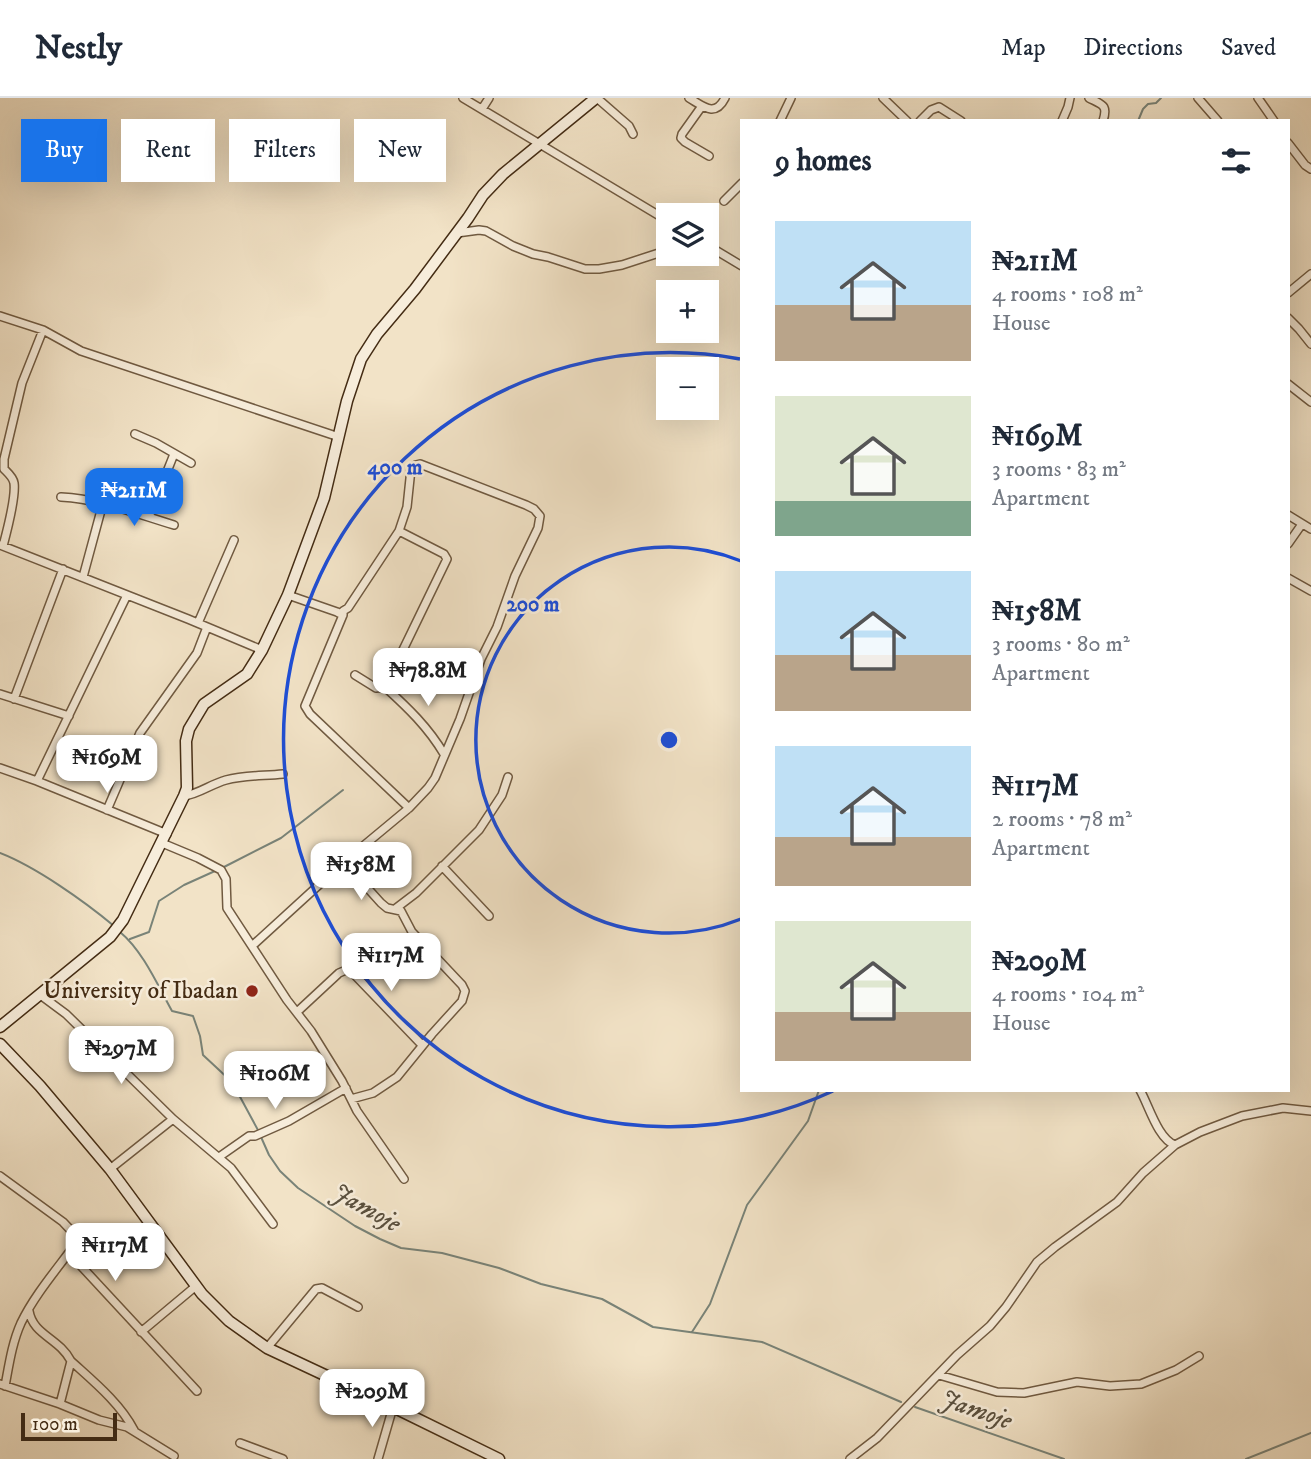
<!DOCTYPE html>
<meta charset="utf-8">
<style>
:root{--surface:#fff;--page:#f2f2f3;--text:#1f2937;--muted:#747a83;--line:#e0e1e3;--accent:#1a73e8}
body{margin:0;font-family:"IM FELL DW Pica",serif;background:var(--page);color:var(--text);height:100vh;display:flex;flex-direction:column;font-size:26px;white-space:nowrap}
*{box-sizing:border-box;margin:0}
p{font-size:23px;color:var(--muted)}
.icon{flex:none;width:38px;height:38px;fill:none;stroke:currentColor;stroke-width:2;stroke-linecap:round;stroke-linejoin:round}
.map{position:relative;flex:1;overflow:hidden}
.side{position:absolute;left:740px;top:21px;width:550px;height:973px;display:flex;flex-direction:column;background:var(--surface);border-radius:0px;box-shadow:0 7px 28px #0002}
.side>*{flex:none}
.top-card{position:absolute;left:21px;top:21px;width:614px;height:63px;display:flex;gap:14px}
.controls{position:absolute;left:656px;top:105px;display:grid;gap:14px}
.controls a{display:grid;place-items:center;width:63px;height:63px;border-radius:0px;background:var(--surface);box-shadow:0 7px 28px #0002;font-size:35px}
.scale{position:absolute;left:21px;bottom:18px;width:96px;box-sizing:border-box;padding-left:7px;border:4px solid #442c14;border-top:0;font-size:19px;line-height:24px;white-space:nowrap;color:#442c14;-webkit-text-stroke:5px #f7eddb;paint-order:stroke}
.price{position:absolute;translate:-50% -60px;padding:0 16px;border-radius:14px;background:#fff;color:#222;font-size:23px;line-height:46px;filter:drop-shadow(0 2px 4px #0008)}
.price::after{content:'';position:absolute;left:50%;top:42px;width:21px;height:16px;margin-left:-10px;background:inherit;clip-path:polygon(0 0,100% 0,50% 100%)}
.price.selected{background:var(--accent);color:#fff}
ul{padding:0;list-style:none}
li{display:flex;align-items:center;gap:21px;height:175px;padding:0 35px}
li span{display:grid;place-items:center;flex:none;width:196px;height:140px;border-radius:0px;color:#555}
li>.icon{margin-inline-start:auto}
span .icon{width:84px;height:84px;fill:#fffc;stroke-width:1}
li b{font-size:30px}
h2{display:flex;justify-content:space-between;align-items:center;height:84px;padding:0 35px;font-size:30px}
.chip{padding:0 24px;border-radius:0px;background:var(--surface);box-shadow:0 7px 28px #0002;font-size:24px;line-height:63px}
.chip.selected{background:var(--accent);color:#fff}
header{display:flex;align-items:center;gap:42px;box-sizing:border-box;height:98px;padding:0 35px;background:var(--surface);border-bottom:2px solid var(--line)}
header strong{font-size:33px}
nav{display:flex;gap:38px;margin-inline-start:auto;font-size:24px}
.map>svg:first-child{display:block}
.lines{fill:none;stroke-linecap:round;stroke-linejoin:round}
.stream{stroke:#798378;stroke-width:2}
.street-casing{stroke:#705a41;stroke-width:10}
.secondary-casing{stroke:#442c14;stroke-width:13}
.street{stroke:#f7eddb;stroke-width:7}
.secondary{stroke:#f7eddb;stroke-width:10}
.ring{fill:none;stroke:#1d4ed8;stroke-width:3.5}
.poi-dot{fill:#8f2418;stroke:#f7eddb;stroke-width:2.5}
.labels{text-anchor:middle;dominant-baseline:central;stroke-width:5;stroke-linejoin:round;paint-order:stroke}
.poi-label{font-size:24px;fill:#442c14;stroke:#f7eddb;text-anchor:end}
.water-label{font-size:26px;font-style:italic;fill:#5a503e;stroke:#f7eddb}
.centre{fill:#1d4ed8;stroke:#f7eddb;stroke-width:3.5}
.ring-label{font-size:21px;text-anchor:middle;font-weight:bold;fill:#1d4ed8;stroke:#f7eddb;stroke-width:5;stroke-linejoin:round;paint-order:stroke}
</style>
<header>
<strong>Nestly</strong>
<nav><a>Map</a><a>Directions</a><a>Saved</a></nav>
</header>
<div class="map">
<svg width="1311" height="1361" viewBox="0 0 1311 1361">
<rect width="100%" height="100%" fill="#f2e3c7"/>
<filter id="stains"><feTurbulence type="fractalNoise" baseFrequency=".00286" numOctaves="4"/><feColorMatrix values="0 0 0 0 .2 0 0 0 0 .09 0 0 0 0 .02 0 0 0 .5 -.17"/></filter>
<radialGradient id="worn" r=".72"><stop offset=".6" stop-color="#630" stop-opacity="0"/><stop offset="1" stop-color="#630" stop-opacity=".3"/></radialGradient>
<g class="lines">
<path class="stream" d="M 1138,23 L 1143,11 L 1148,6 L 1156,5 L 1161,0
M 0,755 C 36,769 84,803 114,828
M 224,769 L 281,740 L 343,692
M 120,834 C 143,853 158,888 172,913 L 193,918 L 200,938 L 203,957 L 232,984 L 259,1034
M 130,841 L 149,834 L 159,803 L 184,787 L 215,773
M 261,1039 L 269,1057 L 280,1073 L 298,1090 L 355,1128 L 380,1141 L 401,1150 L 442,1155 L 499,1170 L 541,1186 L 602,1201 L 653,1229 L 762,1244 L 901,1304
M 692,1234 L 710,1206 L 747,1107 L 808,1023 L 819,992
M 915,1309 L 1064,1361
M 1246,1361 L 1311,1335"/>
<g class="street-casing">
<path id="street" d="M 463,0 L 668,123
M 597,0 L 629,28 L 633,36
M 689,0 C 703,8 715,20 725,0
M 883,0 L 907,23
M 1089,0 C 1103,7 1108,7 1103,23
M 1198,0 L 1218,23
M 1258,0 L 1274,23
M 702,8 L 682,36 L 681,40 L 685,44 L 709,58
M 482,11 L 489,0
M 780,23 L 791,0
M 920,23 L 931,12 L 939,9 L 961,23
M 1062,23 L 1068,9 L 1070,0
M 1288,45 L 1305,67 L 1311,71
M 724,103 L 742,85
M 457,135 L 479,132 L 486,133 L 513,148 L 533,156 L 548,159 L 585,171 L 599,171 L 622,167 L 668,152
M 707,147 L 742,168
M 1288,195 L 1311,176
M 0,218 L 43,232 L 81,253 L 339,339
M 1288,220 L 1299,231 L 1311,246
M 1288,286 L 1311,304
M 135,336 L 156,345 L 191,365
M 61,399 C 100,401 137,416 174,427
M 1288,417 L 1311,431
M 149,419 L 174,356
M 1288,446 L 1302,426
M 0,447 L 188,521 L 262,552
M 3,448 C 7,433 16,399 14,385 C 13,379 8,375 4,371 L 4,361 L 22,285 L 43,232
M 83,479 L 103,405
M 1288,480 L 1311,493
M 343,517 L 305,608 L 310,616 L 409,710
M 198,525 L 234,442
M 355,577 L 376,590 L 385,589 L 447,461 L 444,456 L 399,433
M 385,589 C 408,610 428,629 444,656
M 0,596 L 69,618
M 14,601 L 63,471
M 0,670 L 37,683 L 127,497
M 37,683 L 167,736
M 184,698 C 199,696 211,686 226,682 C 245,677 264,678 283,676
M 107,712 L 140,635 L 197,555 L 207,529
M 162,745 L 198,760 L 221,772 L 226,781 L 227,810 L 287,902 L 311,933 L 342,983 L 357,1013 L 404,1081
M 344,764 L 381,805 L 387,810 L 401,813 L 412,834 L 462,887 L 465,893 L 462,903 L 432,936 L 397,979 L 373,995 L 351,1001
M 442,768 L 489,818
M 395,811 L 416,795 L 479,732 L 502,697 L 508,679
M 252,848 L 344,764 L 409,710 L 428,690 L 435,680 L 460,621 L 481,561 L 497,529 L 515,478 L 538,430 L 540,418 L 534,411 L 526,407 L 420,366 L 416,367 L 411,371 L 407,409 L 399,433 L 348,510 L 343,513 L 343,517 L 337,514 L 288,497
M 39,896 L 66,916 L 173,1021 L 231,1070 L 273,1126
M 297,914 L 339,875 L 346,872 L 350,872 L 422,947
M 1140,992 C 1149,1008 1158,1041 1175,1047 L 1200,1034 L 1242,1018 L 1283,1010 L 1311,1013
M 219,1059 L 249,1038 L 255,1038 L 289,1023 L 346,990
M 110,1071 L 173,1021
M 0,1078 L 63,1124 L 77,1139 L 76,1145 C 58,1170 35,1196 21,1225 C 12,1245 9,1267 5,1288
M 69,1155 L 197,1293
M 29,1213 C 33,1237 59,1240 71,1263 L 60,1306
M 141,1234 L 196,1188
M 267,1250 L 316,1191 L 322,1190 L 358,1209
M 71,1263 C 93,1283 120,1305 134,1332
M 939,1277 L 997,1294 L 1024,1295 L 1077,1284 L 1110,1288 L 1141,1286 L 1176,1272 L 1199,1258
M 0,1286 L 60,1306 L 99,1322 L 127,1329 L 174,1358
M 240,1345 L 283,1361
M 378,1361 L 393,1309
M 850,1361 L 877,1340 L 957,1257 L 990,1228 L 1006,1209 L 1037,1164 L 1055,1149 L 1117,1104 L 1143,1075 L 1175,1047"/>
</g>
<g class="secondary-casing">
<path id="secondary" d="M 0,929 L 110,839 L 123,822 L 184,698 L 187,690 L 186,643 L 189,631 L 204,606 L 247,576 L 262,552 L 288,497 L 324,400 L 347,303 L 361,261 L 377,236 L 415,191 L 468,120 L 483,97 L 503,76 L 596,0
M 0,946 L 40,988 L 110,1071 L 202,1196 L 229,1223 L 267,1250 L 393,1309 L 499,1361"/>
</g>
<use href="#street" class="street"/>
<use href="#secondary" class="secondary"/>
</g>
<g class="ring">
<path d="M741 821A193 193 0 1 1 741 463"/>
<path d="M833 993A387 387 0 1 1 740 261"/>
</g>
<circle class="poi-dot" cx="252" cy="893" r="7"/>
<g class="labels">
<g class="poi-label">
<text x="238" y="893">University of Ibadan</text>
</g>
<g class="water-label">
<text transform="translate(366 1110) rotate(29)">Jamoje</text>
<text transform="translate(976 1312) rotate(19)">Jamoje</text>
</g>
</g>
<circle cx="669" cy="642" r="10" class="centre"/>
<g class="ring-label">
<text x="395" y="376">400 m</text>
<text x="533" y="513">200 m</text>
</g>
<rect width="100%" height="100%" filter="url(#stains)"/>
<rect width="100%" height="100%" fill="url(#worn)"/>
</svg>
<div class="controls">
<a><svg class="icon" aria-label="layers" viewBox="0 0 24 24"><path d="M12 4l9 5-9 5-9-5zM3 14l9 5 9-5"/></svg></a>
<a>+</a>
<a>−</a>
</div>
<div class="scale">100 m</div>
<b class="price selected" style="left:134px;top:430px">₦211M</b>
<b class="price" style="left:428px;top:610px">₦78.8M</b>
<b class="price" style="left:107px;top:697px">₦169M</b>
<b class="price" style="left:361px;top:804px">₦158M</b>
<b class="price" style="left:391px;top:895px">₦117M</b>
<b class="price" style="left:121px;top:988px">₦297M</b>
<b class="price" style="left:275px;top:1013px">₦106M</b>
<b class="price" style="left:115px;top:1185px">₦117M</b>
<b class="price" style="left:372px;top:1331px">₦209M</b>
<div class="top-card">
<a class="chip selected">Buy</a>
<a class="chip">Rent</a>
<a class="chip">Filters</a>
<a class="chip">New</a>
</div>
<section class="side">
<h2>9 homes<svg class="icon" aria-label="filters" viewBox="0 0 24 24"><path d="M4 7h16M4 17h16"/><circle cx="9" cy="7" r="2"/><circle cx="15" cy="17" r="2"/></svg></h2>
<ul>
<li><span style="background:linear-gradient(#bfe0f5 60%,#b9a48a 0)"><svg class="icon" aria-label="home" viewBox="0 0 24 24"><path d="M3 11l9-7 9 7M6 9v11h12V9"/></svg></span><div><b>₦211M</b><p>4 rooms · 108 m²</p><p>House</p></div></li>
<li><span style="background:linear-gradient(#dfe7d0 75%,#7fa58c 0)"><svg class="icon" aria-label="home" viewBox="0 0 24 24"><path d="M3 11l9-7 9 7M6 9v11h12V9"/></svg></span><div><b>₦169M</b><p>3 rooms · 83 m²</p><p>Apartment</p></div></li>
<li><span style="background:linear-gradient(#bfe0f5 60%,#b9a48a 0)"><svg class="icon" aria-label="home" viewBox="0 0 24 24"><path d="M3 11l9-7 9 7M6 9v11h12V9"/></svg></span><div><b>₦158M</b><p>3 rooms · 80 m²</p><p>Apartment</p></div></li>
<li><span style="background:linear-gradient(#bfe0f5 65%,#b9a48a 0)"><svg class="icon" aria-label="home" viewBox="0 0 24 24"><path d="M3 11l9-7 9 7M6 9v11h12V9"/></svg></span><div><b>₦117M</b><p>2 rooms · 78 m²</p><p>Apartment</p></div></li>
<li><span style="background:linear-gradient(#dfe7d0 65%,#b9a48a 0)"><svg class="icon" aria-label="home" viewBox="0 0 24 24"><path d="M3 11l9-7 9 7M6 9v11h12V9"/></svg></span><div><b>₦209M</b><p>4 rooms · 104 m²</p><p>House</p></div></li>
</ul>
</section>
</div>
